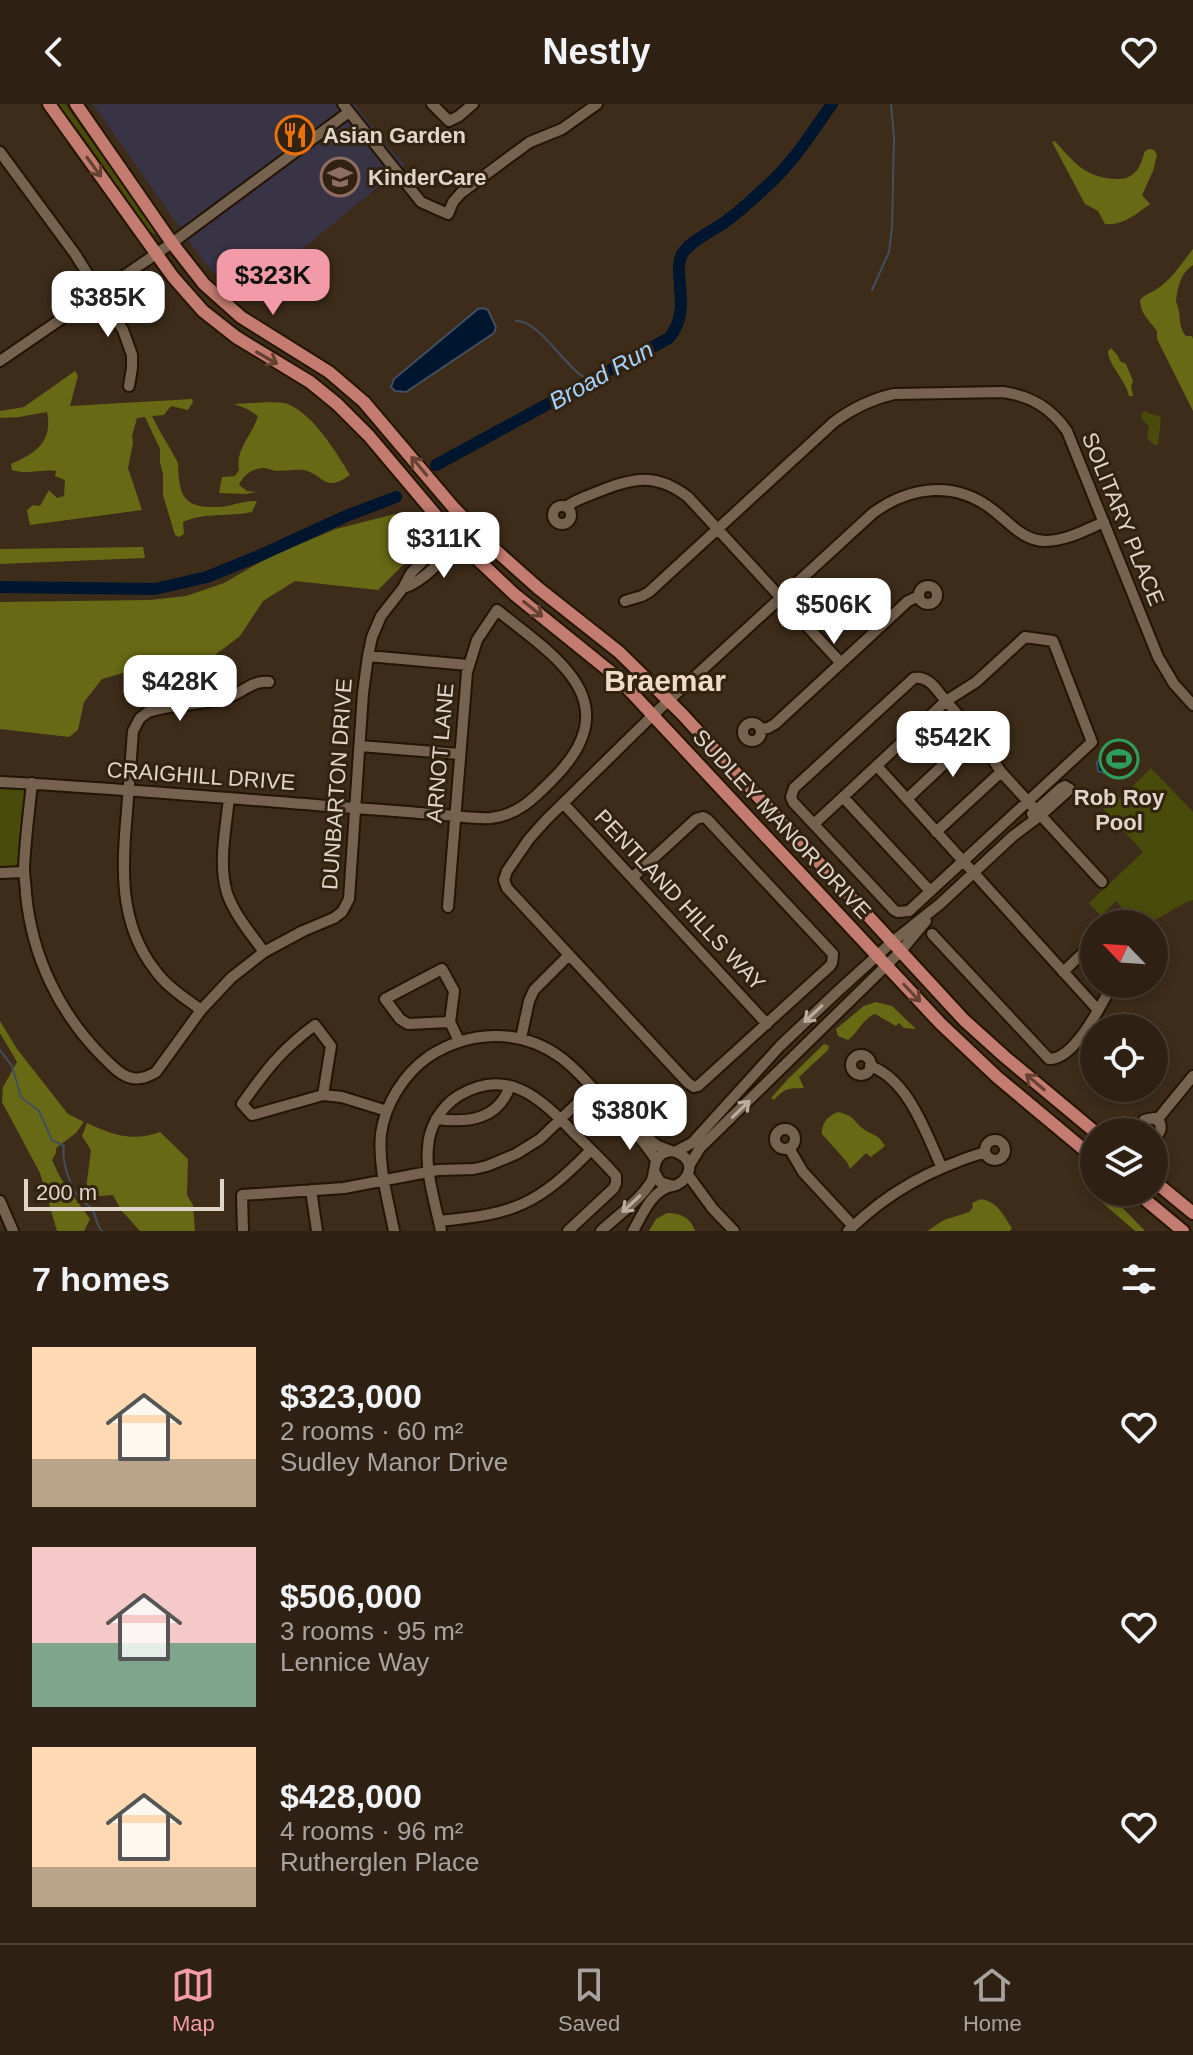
<!DOCTYPE html>
<meta charset="utf-8">
<style>
:root{--surface:#2e2113;--page:#3a2e21;--text:#f1f3f6;--muted:#a7a3a0;--line:#493e33;--accent:#f39aa8}
body{margin:0;font-family:Helvetica,sans-serif;background:var(--page);color:var(--text);height:100vh;display:flex;flex-direction:column;font-size:30px;white-space:nowrap}
*{box-sizing:border-box;margin:0}
p{font-size:26px;color:var(--muted)}
.icon{flex:none;width:44px;height:44px;fill:none;stroke:currentColor;stroke-width:2;stroke-linecap:round;stroke-linejoin:round}
.map{position:relative;height:1127px;overflow:hidden}
.details{display:flex;flex-direction:column;background:var(--surface);flex:1}
.details>*{flex:none}
.needle{width:52px;rotate:295deg}
.fabs{position:absolute;left:1080px;top:806px;display:grid;gap:16px}
.fabs a{display:grid;place-items:center;width:88px;height:88px;border-radius:50%;background:var(--surface);box-shadow:0 4px 12px #0003,0 0 0 2px var(--line);font-size:40px}
.scale{position:absolute;left:24px;bottom:20px;width:200px;box-sizing:border-box;padding-left:8px;border:4px solid #e0d5ca;border-top:0;font-size:22px;line-height:28px;white-space:nowrap;color:#e0d5ca;-webkit-text-stroke:6px #322210;paint-order:stroke}
.price{position:absolute;translate:-50% -68px;padding:0 18px;border-radius:16px;background:#fff;color:#222;font-size:26px;line-height:52px;filter:drop-shadow(0 2px 4px #0008)}
.price::after{content:'';position:absolute;left:50%;top:48px;width:24px;height:18px;margin-left:-12px;background:inherit;clip-path:polygon(0 0,100% 0,50% 100%)}
.price.on{background:var(--accent);color:#111}
ul{padding:0;list-style:none}
li{display:flex;align-items:center;gap:24px;height:200px;padding:0 32px}
li span{display:grid;place-items:center;flex:none;width:224px;height:160px;border-radius:0px;color:#555}
li>.icon{margin-inline-start:auto}
span .icon{width:96px;height:96px;fill:#fffc;stroke-width:1}
li b{font-size:34px}
h2{display:flex;justify-content:space-between;align-items:center;height:96px;padding:0 32px;font-size:34px}
header{display:flex;justify-content:space-between;align-items:center;height:104px;padding:0 32px;background:var(--surface);font-size:36px;font-weight:700}
.tabs{display:flex;justify-content:space-around;align-items:center;height:112px;border-top:2px solid var(--line);background:var(--surface);font-size:22px;color:var(--muted)}
.tabs a{display:grid;justify-items:center;gap:4px}
.tabs .on{color:var(--accent)}
.map>svg:first-child{display:block}
.commercial{fill:#393445}
.green{fill:#494b0a}
.forest{fill:#676914}
.water{fill:#00162f;stroke:#434f5e;stroke-width:2}
.lines{fill:none;stroke-linecap:round;stroke-linejoin:round}
.stream{stroke:#434f5e;stroke-width:2}
.river{stroke:#00162f;stroke-width:12}
.minor-casing{stroke:#231403;stroke-width:14}
.major-casing{stroke:#231403;stroke-width:16}
.minor{stroke:#76634f;stroke-width:10}
.major{stroke:#c47c71;stroke-width:12}
.oneway{stroke:#654232}
.oneway2{stroke:#bbad9f}
.labels{text-anchor:middle;dominant-baseline:central;stroke-width:6;stroke-linejoin:round;paint-order:stroke}
.poi-label{font-size:22px;font-weight:bold;fill:#e0d5ca;stroke:#322210;text-anchor:start}
.street-label{font-size:22px;fill:#e0d5ca;stroke:#322210}
.water-label{font-size:24px;font-style:italic;fill:#a3d1fe;stroke:#322210}
.district-label{font-size:30px;font-weight:bold;fill:#f2dbc5;stroke:#322210}
</style>
<header><svg class="icon" aria-label="back" viewBox="0 0 24 24"><path d="M15 5l-7 7 7 7"/></svg>Nestly<svg class="icon" aria-label="heart" viewBox="0 0 24 24"><path d="M12 20l-8-8c-3-5 5-10 8-4 3-6 11-1 8 4z"/></svg></header>
<div class="map">
<svg width="1193" height="1127" viewBox="0 0 1193 1127">
<rect width="100%" height="100%" fill="#3d2c19"/>
<path class="commercial" d="M 93,0 L 355,0 L 385,39 L 405,61 L 242,194 L 222,177 L 204,158 Z"/>
<path class="green" d="M 56,0 L 65,0 L 97,45 L 115,62 L 157,125 L 157,131 L 149,127 L 81,30 L 66,14 Z
M 1145,307 C 1150,311 1156,309 1161,314 L 1158,341 L 1154,341 L 1147,334 L 1149,322 C 1144,318 1137,312 1145,307 Z
M 1151,664 L 1193,708 L 1193,796 C 1173,802 1158,820 1137,820 L 1116,797 L 1101,812 L 1089,799 L 1143,748 L 1097,698 L 1108,689 L 1112,693 L 1121,694 Z
M 0,681 L 18,682 L 24,685 L 27,690 L 21,754 C 16,764 11,764 0,764 Z"/>
<path class="forest" d="M 1055,37 C 1074,59 1086,74 1117,75 C 1124,75 1129,74 1134,69 C 1141,63 1142,55 1145,47 L 1149,45 L 1154,46 L 1157,51 L 1153,67 L 1142,91 L 1150,100 C 1136,110 1123,122 1105,120 L 1098,107 L 1085,100 L 1052,38 Z
M 1193,145 L 1193,161 C 1181,168 1177,184 1176,198 C 1182,209 1177,222 1186,232 L 1192,232 L 1193,235 L 1193,307 L 1157,235 L 1157,227 C 1149,216 1141,211 1140,196 C 1145,190 1151,189 1157,185 C 1172,175 1182,159 1193,145 Z
M 1111,244 L 1118,252 L 1120,257 L 1126,260 L 1133,277 L 1131,282 L 1133,292 L 1129,292 C 1126,276 1108,261 1108,247 Z
M 75,267 L 78,272 L 70,302 L 192,295 L 193,298 L 188,306 L 171,302 L 164,311 L 152,312 C 159,327 169,342 177,357 C 179,362 178,369 179,375 C 181,398 193,403 213,403 C 229,404 242,396 257,397 L 252,408 C 229,413 204,408 183,418 L 184,430 L 179,433 L 175,431 L 163,391 L 163,370 L 160,358 L 160,345 L 145,313 L 137,314 L 132,332 L 133,339 L 128,364 L 142,406 L 30,421 L 27,406 L 33,401 L 40,402 L 49,386 L 57,394 L 64,392 L 65,376 L 55,372 L 56,367 C 41,365 27,371 12,366 L 11,360 C 36,349 53,338 47,308 L 19,313 L 0,314 L 0,307 L 24,303 Z
M 270,298 C 275,299 279,298 284,299 C 310,305 337,349 350,371 C 323,390 325,370 303,366 C 295,365 286,367 277,367 C 273,367 268,364 264,364 C 253,364 243,371 239,381 L 247,387 L 256,388 L 246,390 L 219,389 L 222,373 L 235,372 L 239,366 C 235,345 252,332 258,312 L 247,305 L 234,300 Z
M 395,410 L 416,424 L 432,432 L 378,486 L 295,477 L 263,497 L 240,532 L 211,554 L 137,565 L 102,575 L 84,598 L 78,626 L 69,633 L 0,625 L 0,498 L 150,496 L 186,492 L 224,479 L 269,453 L 336,425 Z
M 143,443 L 145,454 L 0,460 L 0,445 Z
M 876,898 L 892,902 L 916,925 L 904,924 L 899,919 L 896,922 L 875,910 C 862,915 859,928 848,936 L 838,932 L 836,925 L 864,902 Z
M 0,917 L 17,945 L 68,1010 L 84,1018 L 76,1029 L 56,1044 L 56,1049 L 52,1056 L 60,1073 L 90,1115 L 84,1127 L 57,1127 L 40,1069 L 2,998 L 3,983 L 17,958 L 0,929 Z
M 824,940 L 829,942 L 828,946 L 799,973 L 804,984 C 788,985 786,983 774,996 L 771,994 L 788,975 Z
M 838,1008 C 856,1012 853,1018 865,1026 C 876,1033 878,1030 885,1042 L 871,1053 L 866,1049 L 850,1065 L 847,1058 L 822,1030 C 821,1019 829,1011 838,1008 Z
M 87,1019 C 113,1031 132,1038 160,1028 L 188,1055 L 187,1091 L 193,1101 L 195,1127 L 140,1127 L 121,1106 L 113,1091 L 86,1093 L 86,1085 L 91,1046 L 82,1032 Z
M 1089,1071 L 1094,1075 L 1094,1088 L 1107,1088 L 1145,1127 L 1135,1127 L 1089,1087 L 1087,1081 Z
M 981,1095 C 998,1098 1003,1111 1012,1124 L 1010,1127 L 927,1127 L 944,1116 L 969,1108 L 973,1103 L 972,1099 Z
M 667,1109 C 681,1109 691,1114 695,1127 L 649,1127 L 656,1115 Z"/>
<path class="water" d="M 483,204 L 488,206 L 496,223 L 494,229 L 406,288 L 395,287 L 391,283 L 394,275 L 478,205 Z
M 1122,640 L 1129,652 L 1137,656 L 1137,659 L 1127,668 L 1122,663 L 1116,668 L 1110,665 L 1104,669 L 1098,667 L 1097,658 L 1101,655 L 1107,654 Z"/>
<g class="lines">
<path class="stream" d="M 872,186 L 889,148 L 892,123 L 894,33 L 891,0
M 516,217 C 540,216 566,266 589,276
M 0,946 L 12,962 L 21,993 L 39,1007 L 52,1036 L 64,1042 C 61,1057 71,1085 81,1096 C 84,1099 89,1101 91,1104 C 97,1111 95,1120 102,1127"/>
<path class="river" d="M 436,361 L 669,234 C 695,203 668,165 685,146 C 695,135 712,127 725,118 C 740,107 754,94 767,82 C 793,59 812,28 832,0
M 0,483 L 155,485 L 207,473 L 261,451 L 346,412 L 396,393"/>
<g class="minor-casing">
<path id="minor" d="M 343,0 L 421,98 L 448,110 L 453,98 L 461,89 L 508,54 L 530,38 L 562,25 L 597,0
M 432,0 L 449,17 L 459,12 L 473,0
M 0,48 L 75,150 L 123,226 L 132,251 L 132,264 L 129,282
M 0,257 L 172,139 L 349,8
M553 411a9 9 0 1 1 18 0a9 9 0 1 1-18 0Z
M 566,403 C 576,395 588,392 600,387 C 634,373 657,369 688,393 L 841,559
M 430,450 L 438,443 L 455,434 L 470,421
M919 491a9 9 0 1 1 18 0a9 9 0 1 1-18 0Z
M 403,484 C 421,479 450,452 455,434
M 625,497 L 642,492 L 649,488 L 834,318 C 853,304 871,295 894,290 L 1003,288 C 1031,292 1051,304 1067,327 L 1158,553 L 1174,580 L 1193,601
M 368,552 L 468,561
M743 628a9 9 0 1 1 18 0a9 9 0 1 1-18 0Z
M 760,625 L 768,624 L 775,620 L 908,497 L 919,492
M 360,642 L 460,650
M 877,662 L 1098,906
M 0,678 C 113,684 227,694 340,703 C 374,705 408,708 443,711 C 459,712 476,715 491,714 C 520,711 537,691 556,672 C 629,596 554,552 497,506 L 477,536 L 467,568 L 448,803
M 32,679 C 29,708 25,737 24,765 C 24,773 26,782 26,790 C 32,852 59,909 103,953 C 120,970 132,983 156,968 L 201,906 L 231,874 L 264,848 L 303,827 L 334,814 L 342,808 L 349,795 L 363,589 L 368,552 L 372,533 L 381,512 L 403,484 L 411,469 L 427,453
M 843,693 L 930,787
M 229,694 C 226,724 218,760 227,789 C 234,810 251,830 264,848
M 907,695 L 976,630
M 563,699 L 767,920
M 1032,710 L 1061,684 L 1065,682 L 1070,685
M 814,720 L 946,597 C 937,587 929,571 914,574 L 794,684 L 791,693 L 793,698 L 894,806 L 898,808 L 909,807 L 1092,638 L 1053,537 L 1025,533 L 976,578 L 946,597 L 981,637 L 1001,668 L 1102,778
M 936,728 L 1001,668
M 0,769 L 24,768
M 633,773 L 696,715 L 703,713 L 707,715 L 833,850 L 832,859 L 830,862 L 698,982 L 694,983 L 688,979 L 507,784 L 504,776 L 507,767 L 529,735 L 546,716 L 654,610 L 873,409 C 910,382 955,376 993,406 C 1010,419 1022,436 1045,437 C 1066,437 1085,426 1104,418
M 932,830 L 1049,955 C 1075,956 1101,900 1113,880
M 1063,868 L 1085,847 L 1094,841
M 201,906 C 185,894 167,883 155,866 C 118,819 122,762 127,707 C 129,680 131,654 133,627 L 140,614 L 148,608 C 174,599 203,602 229,593 C 243,588 253,576 269,578
M 450,918 L 408,920 L 400,915 L 385,895 L 442,865 L 454,887 L 450,918 L 459,937
M 521,934 L 529,897 L 534,886 L 569,851
M851 961a10 10 0 1 1 20 0a10 10 0 1 1-20 0Z
M 870,962 C 908,975 926,1029 941,1062
M 323,991 L 252,1011 L 242,1000 C 266,966 281,946 315,921 L 331,942 L 323,991 L 342,993 L 387,1007
M 436,1015 C 468,1019 498,1016 510,982
M 1157,1016 L 1193,972
M775 1035a10 10 0 1 1 20 0a10 10 0 1 1-20 0Z
M 641,1028 L 658,1042 L 671,1047
M 1142,1028 L 1141,1022 L 1144,1016 L 1154,1014 L 1160,1019 C 1162,1025 1160,1030 1154,1033
M985 1046a10 10 0 1 1 20 0a10 10 0 1 1-20 0Z
M 789,1044 L 803,1068 L 853,1122
M 675,1048 L 692,1039 L 780,942 L 837,888 L 891,839 L 940,800 L 1013,732 L 1041,711 L 1070,685
M 689,1062 L 700,1044 L 900,848 L 926,817
M 688,1071 L 713,1105 L 734,1127
M 311,1086 L 317,1127
M 0,1097 L 13,1127
M 439,1117 C 515,1110 537,1101 591,1046
M 243,1127 L 242,1091 L 344,1084 L 438,1066 L 474,1065 L 487,1062 L 516,1050 L 540,1035 L 593,984
M 394,1127 C 388,1096 378,1062 381,1030 C 385,1000 404,970 428,953 C 469,926 520,924 560,953 C 577,965 590,982 604,996 C 623,1015 642,1034 656,1056
M 441,1127 C 436,1102 425,1068 428,1043 C 429,1023 441,1003 458,992 C 507,962 540,994 573,1028 C 587,1042 602,1056 616,1072 L 616,1079 L 614,1084 L 568,1127
M 601,1127 C 617,1112 639,1097 651,1078 C 656,1069 652,1057 662,1050 C 667,1047 675,1046 680,1050 C 697,1059 688,1078 673,1082 L 660,1078 L 655,1069
M 633,1127 C 643,1110 651,1087 672,1082
M 848,1127 C 889,1087 931,1065 985,1048"/>
</g>
<g class="major-casing">
<path id="major" d="M 49,0 L 173,173 L 203,207 L 236,233 L 310,278 L 337,300 L 369,332 L 455,434 L 514,490 L 618,574 L 940,919 L 997,973 L 1094,1054
M 76,0 L 172,139 L 204,180 L 241,213 L 329,268 L 364,298 L 453,403 L 491,442 L 538,484 L 619,548 L 682,610 L 964,916 L 1005,953 L 1095,1028
M 1154,1077 L 1193,1109
M 1136,1088 L 1183,1127"/>
</g>
<use href="#minor" class="minor"/>
<use href="#major" class="major"/>
</g>
<defs><path id="oneway-shaft" d="M-6 0H5M1.5-3L5.5 0L1.5 3" fill="none" stroke-width="1.6" stroke-linecap="round" stroke-linejoin="round" transform="scale(2)"/></defs>
<g class="oneway">
<use href="#oneway-shaft" transform="translate(94 63) rotate(54)"/>
<use href="#oneway-shaft" transform="translate(267 254) rotate(30)"/>
<use href="#oneway-shaft" transform="translate(419 362) rotate(-130)"/>
<use href="#oneway-shaft" transform="translate(533 505) rotate(39)"/>
<use href="#oneway-shaft" transform="translate(912 889) rotate(47)"/>
<use href="#oneway-shaft" transform="translate(1035 978) rotate(-140)"/>
</g>
<g class="oneway2">
<use href="#oneway-shaft" transform="translate(813 910) rotate(137)"/>
<use href="#oneway-shaft" transform="translate(741 1005) rotate(-44)"/>
<use href="#oneway-shaft" transform="translate(631 1100) rotate(137)"/>
</g>
<defs>
<g id="restaurant-ring" transform="scale(2)"><circle r="9.5" fill="#322210" stroke="#e8710a" stroke-width="1.5"/><path d="M-5-6h1v4h1v-4h1v4h1v-4h1v5L-1.5 .5V6h-2V.5L-5-1ZM5-6V6H3V1.5H1.5Q1.5-4 5-6Z" fill="#e8710a"/></g>
<g id="school-ring" transform="scale(2)"><circle r="9.5" fill="#322210" stroke="#8d6e63" stroke-width="1.5"/><path d="M0-5L7-2L0 1L-7-2ZM-4 1L0 2.5L4 1V4Q0 6-4 4Z" fill="#8d6e63"/></g>
<g id="stadium-ring" transform="scale(2)"><circle r="9.5" fill="#322210" stroke="#2e9e5b" stroke-width="1.5"/><path d="M0-5a6.5 5 0 1 0 0 10a6.5 5 0 1 0 0-10ZM-3.5-1.8h7v3.6h-7Z" fill="#2e9e5b"/></g>
</defs>
<g fill-rule="evenodd">
<use href="#restaurant-ring" x="295" y="31"/>
<use href="#school-ring" x="340" y="73"/>
<use href="#stadium-ring" x="1119" y="655"/>
</g>
<g class="labels">
<g class="poi-label">
<text x="323" y="31">Asian Garden</text>
<text x="368" y="73">KinderCare</text>
<text x="1119" y="693" text-anchor="middle">Rob Roy<tspan x="1119" dy="25">Pool</tspan></text>
</g>
<g class="street-label">
<text transform="translate(1123 415) rotate(68)">SOLITARY PLACE</text>
<text transform="translate(440 649) rotate(-85)">ARNOT LANE</text>
<text transform="translate(201 672) rotate(4)">CRAIGHILL DRIVE</text>
<text transform="translate(337 680) rotate(-86)">DUNBARTON DRIVE</text>
<text transform="translate(782 720) rotate(47)">SUDLEY MANOR DRIVE</text>
<text transform="translate(680 796) rotate(47)">PENTLAND HILLS WAY</text>
</g>
<g class="water-label">
<text transform="translate(601 271) rotate(-29)">Broad Run</text>
</g>
<g class="district-label">
<text x="665" y="576">Braemar</text>
</g>
</g>
</svg>
<div class="fabs">
<a><svg class="needle" viewBox="-14 -14 28 28"><path d="M0-13l5 13h-10z" fill="#e53935"/><path d="M0 13l5-13h-10z" fill="#a7a3a0"/></svg></a>
<a><svg class="icon" aria-label="locate" viewBox="0 0 24 24"><circle cx="12" cy="12" r="6"/><path d="M12 2v4M12 18v4M2 12h4M18 12h4"/></svg></a>
<a><svg class="icon" aria-label="layers" viewBox="0 0 24 24"><path d="M12 4l9 5-9 5-9-5zM3 14l9 5 9-5"/></svg></a>
</div>
<div class="scale">200 m</div>
<b class="price on" style="left:273px;top:213px">$323K</b>
<b class="price" style="left:108px;top:235px">$385K</b>
<b class="price" style="left:444px;top:476px">$311K</b>
<b class="price" style="left:834px;top:542px">$506K</b>
<b class="price" style="left:180px;top:619px">$428K</b>
<b class="price" style="left:953px;top:675px">$542K</b>
<b class="price" style="left:630px;top:1048px">$380K</b>
</div>
<section class="details">
<h2>7 homes<svg class="icon" aria-label="filters" viewBox="0 0 24 24"><path d="M4 7h16M4 17h16"/><circle cx="9" cy="7" r="2"/><circle cx="15" cy="17" r="2"/></svg></h2>
<ul>
<li><span style="background:linear-gradient(#ffd9b3 70%,#b9a48a 0)"><svg class="icon" aria-label="home" viewBox="0 0 24 24"><path d="M3 11l9-7 9 7M6 9v11h12V9"/></svg></span><div><b>$323,000</b><p>2 rooms · 60 m²</p><p>Sudley Manor Drive</p></div><svg class="icon" aria-label="heart" viewBox="0 0 24 24"><path d="M12 20l-8-8c-3-5 5-10 8-4 3-6 11-1 8 4z"/></svg></li>
<li><span style="background:linear-gradient(#f6c9c9 60%,#7fa58c 0)"><svg class="icon" aria-label="home" viewBox="0 0 24 24"><path d="M3 11l9-7 9 7M6 9v11h12V9"/></svg></span><div><b>$506,000</b><p>3 rooms · 95 m²</p><p>Lennice Way</p></div><svg class="icon" aria-label="heart" viewBox="0 0 24 24"><path d="M12 20l-8-8c-3-5 5-10 8-4 3-6 11-1 8 4z"/></svg></li>
<li><span style="background:linear-gradient(#ffd9b3 75%,#b9a48a 0)"><svg class="icon" aria-label="home" viewBox="0 0 24 24"><path d="M3 11l9-7 9 7M6 9v11h12V9"/></svg></span><div><b>$428,000</b><p>4 rooms · 96 m²</p><p>Rutherglen Place</p></div><svg class="icon" aria-label="heart" viewBox="0 0 24 24"><path d="M12 20l-8-8c-3-5 5-10 8-4 3-6 11-1 8 4z"/></svg></li>
</ul>
</section>
<nav class="tabs">
<a class="on"><svg class="icon" aria-label="map" viewBox="0 0 24 24"><path d="M3 6l6-2 6 2 6-2v14l-6 2-6-2-6 2zM9 4v14M15 6v14"/></svg>Map</a>
<a><svg class="icon" aria-label="saved" viewBox="0 0 24 24"><path d="M7 4h10v16l-5-4-5 4z"/></svg>Saved</a>
<a><svg class="icon" aria-label="home" viewBox="0 0 24 24"><path d="M3 11l9-7 9 7M6 9v11h12V9"/></svg>Home</a>
</nav>
